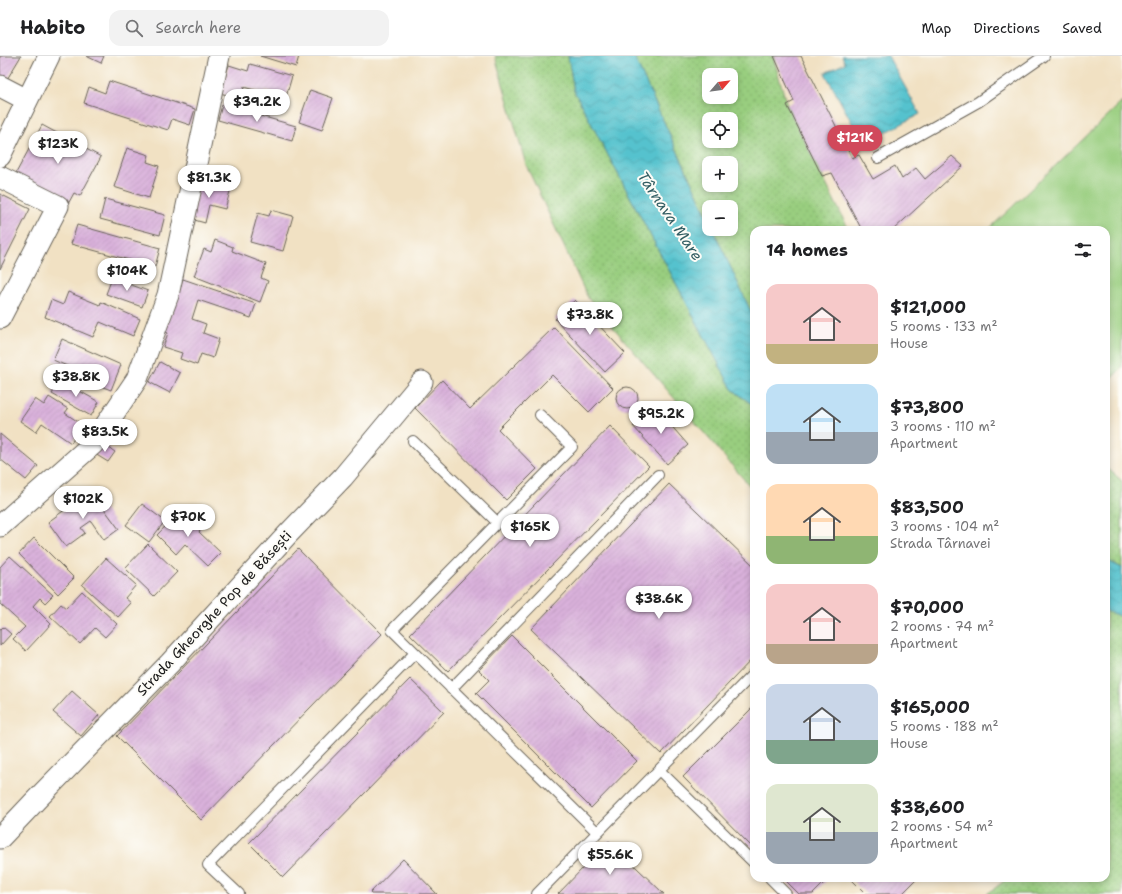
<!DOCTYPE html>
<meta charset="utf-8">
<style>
:root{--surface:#fff;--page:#f2f2f2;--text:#202124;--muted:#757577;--line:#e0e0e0;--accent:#d1495b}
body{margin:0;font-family:"Shantell Sans",sans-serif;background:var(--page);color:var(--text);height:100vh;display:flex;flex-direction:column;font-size:15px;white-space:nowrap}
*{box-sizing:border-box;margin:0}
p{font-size:13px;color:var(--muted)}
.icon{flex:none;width:22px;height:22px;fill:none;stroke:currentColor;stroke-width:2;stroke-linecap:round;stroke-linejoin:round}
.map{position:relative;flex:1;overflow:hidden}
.drawer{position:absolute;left:750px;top:170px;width:360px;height:656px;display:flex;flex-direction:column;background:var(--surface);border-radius:12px;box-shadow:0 2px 6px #0003}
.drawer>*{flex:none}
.needle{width:26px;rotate:62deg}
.tools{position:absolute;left:702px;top:12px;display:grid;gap:8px}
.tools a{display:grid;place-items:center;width:36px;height:36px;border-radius:8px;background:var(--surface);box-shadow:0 2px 6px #0003;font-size:20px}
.price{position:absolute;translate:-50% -34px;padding:0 9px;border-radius:14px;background:#fff;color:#222;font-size:13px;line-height:26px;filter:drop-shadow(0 1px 2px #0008)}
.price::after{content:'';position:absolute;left:50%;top:24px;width:12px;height:9px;margin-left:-6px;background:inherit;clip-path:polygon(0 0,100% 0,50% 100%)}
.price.on{background:var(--accent);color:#fff}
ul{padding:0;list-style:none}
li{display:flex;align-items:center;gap:12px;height:100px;padding:0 16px}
li span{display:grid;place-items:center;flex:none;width:112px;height:80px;border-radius:12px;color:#555}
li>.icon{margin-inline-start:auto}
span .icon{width:48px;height:48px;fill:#fffc;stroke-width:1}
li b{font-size:17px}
h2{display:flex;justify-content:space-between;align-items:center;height:48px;padding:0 16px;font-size:17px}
header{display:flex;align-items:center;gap:24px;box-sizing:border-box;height:56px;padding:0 20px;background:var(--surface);border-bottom:1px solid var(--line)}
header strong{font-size:19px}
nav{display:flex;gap:22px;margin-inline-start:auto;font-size:14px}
.search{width:280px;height:36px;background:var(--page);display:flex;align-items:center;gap:10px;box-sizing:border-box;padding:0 14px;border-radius:12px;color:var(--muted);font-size:15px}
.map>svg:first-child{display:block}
.grass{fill:url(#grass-dots);stroke:#5a754e;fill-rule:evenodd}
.pitch{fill:#99ce7f;stroke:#5a754e}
.water{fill:url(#water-waves);stroke:#386f75}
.building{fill:url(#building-hatch)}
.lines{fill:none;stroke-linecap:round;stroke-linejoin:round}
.lane-casing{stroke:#676156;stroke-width:12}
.street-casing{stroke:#676156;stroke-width:23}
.lane{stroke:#fff;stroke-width:10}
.street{stroke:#fff;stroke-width:21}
.labels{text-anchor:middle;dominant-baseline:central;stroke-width:4;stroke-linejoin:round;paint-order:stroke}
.street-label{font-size:14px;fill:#1c1c1c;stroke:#fdfcf7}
.water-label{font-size:15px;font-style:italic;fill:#335e63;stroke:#fdfcf7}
</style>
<header>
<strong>Habito</strong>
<div class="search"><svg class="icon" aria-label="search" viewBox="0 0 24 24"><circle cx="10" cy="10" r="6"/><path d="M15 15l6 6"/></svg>Search here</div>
<nav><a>Map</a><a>Directions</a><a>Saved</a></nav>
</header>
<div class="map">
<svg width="1122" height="838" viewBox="0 0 1122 838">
<defs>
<pattern id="grass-dots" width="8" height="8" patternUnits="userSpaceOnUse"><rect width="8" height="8" fill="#99ce7f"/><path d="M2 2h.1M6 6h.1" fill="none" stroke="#83b06d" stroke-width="1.8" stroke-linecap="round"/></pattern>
<pattern id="water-waves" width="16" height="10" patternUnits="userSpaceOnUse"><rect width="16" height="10" fill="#55c2ce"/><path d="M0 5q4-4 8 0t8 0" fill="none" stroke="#49a6b0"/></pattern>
<pattern id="building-hatch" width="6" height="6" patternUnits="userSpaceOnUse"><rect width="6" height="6" fill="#d9b1db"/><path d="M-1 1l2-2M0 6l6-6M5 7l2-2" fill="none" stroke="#ba98bb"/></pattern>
</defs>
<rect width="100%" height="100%" fill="#fdfcf7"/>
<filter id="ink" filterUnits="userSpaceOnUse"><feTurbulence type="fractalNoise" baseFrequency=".025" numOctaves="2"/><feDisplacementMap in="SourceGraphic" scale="8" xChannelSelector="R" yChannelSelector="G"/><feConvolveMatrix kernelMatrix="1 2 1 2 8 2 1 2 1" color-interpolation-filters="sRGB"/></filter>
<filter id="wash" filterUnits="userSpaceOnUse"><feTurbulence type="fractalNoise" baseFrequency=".012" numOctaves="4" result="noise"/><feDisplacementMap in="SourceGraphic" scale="16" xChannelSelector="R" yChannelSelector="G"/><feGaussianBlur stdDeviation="0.9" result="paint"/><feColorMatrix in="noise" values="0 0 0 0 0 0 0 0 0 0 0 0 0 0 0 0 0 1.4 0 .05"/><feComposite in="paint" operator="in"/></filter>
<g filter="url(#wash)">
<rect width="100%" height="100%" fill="#f1e1c3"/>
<path class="grass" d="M 495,0 L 568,0 L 574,35 L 732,333 L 754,350 L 754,435 L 588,242 L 526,109 Z
M 635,0 L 773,0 L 787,49 L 849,174 L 754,174 L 754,262 L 713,173 L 731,173 L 731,151 L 709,151 L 709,164 L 636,5 ZM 709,19 L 731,19 L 731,41 L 709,41 ZM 709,63 L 731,63 L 731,85 L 709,85 ZM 709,107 L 731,107 L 731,129 L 709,129 Z
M 1106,411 L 1122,425 L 1122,512 L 1106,504 Z
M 1106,555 L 1122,561 L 1122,838 L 987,838 L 1008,822 L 1106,822 Z"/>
<path class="pitch" d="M 1122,46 L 1122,312 L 1106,327 L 1106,174 L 988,174 Z"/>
<path class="water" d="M 568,0 L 635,0 L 636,5 L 709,164 L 709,173 L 713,173 L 754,262 L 754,350 L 732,333 L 574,35 Z
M 842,0 L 888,0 L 920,58 L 881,79 L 876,69 L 858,78 L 825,17 L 845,7 Z
M 1106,504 L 1122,512 L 1122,561 L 1106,555 Z"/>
<g id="blocks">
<path class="building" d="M 0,0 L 21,0 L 6,25 L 0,21 Z
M 86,0 L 104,0 L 101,7 Z
M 260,0 L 299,0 L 296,11 Z
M 774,0 L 801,0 L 852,102 L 859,99 L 873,123 L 895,110 L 902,123 L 916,112 L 925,123 L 952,100 L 963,110 L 893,174 L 862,174 L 832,117 L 822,120 L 787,49 L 794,45 Z
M 250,8 L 292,20 L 286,41 L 265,34 L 264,37 L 244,31 L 241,43 L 220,37 L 229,9 L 248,15 Z
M 109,25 L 195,53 L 190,69 L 172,63 L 168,74 L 84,47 L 89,31 L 105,37 Z
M 310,34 L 333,42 L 322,74 L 299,66 Z
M 222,49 L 296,70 L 292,85 L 218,64 Z
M 42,69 L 101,101 L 80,140 L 74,137 L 68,148 L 15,119 Z
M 127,92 L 149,99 L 147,106 L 159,110 L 149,142 L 114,131 Z
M 200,124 L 231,132 L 225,153 L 209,149 L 205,167 L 191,163 Z
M 0,138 L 30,153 L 0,213 Z
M 105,143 L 165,159 L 160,179 L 100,163 Z
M 271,154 L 293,160 L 283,195 L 250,186 L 258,157 L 269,160 Z
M 77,169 L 160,192 L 155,211 L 71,188 Z
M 215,184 L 233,191 L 232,195 L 266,208 L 261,222 L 268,225 L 260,246 L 194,220 L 204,193 L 211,196 Z
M 112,222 L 148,235 L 142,251 L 106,238 Z
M 183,223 L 256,248 L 251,262 L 198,244 L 192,263 L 206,268 L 203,277 L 219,283 L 213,302 L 201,298 L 197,309 L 180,303 L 182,297 L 163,291 L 168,277 L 164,275 Z
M 68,236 L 100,249 L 101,246 L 140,263 L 133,280 L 100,266 L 93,281 L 45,261 L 51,244 L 63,249 Z
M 575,244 L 625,297 L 605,316 L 555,263 Z
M 554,271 L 613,332 L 589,356 L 552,319 L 498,373 L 537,413 L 506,444 L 415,352 L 442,324 L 470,353 Z
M 62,283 L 121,309 L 111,334 L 98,329 L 100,324 L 53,304 Z
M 160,306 L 180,317 L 170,337 L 149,326 Z
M 60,324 L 99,346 L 91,360 L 52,338 Z
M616 342a11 11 0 1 1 22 0a11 11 0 1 1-22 0Z
M 49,341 L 68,353 L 65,357 L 83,369 L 71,387 L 42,367 L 36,376 L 20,365 L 35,343 L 44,349 Z
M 655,351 L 688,389 L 667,408 L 633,370 Z
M 610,370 L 649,410 L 448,615 L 410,578 Z
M 0,378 L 38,410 L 26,424 L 0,403 Z
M 102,387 L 115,396 L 108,406 L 95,398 Z
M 669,428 L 754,510 L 754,601 L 661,698 L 531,573 Z
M 91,435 L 119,473 L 104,484 L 91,465 L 81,472 L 85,477 L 66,491 L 48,466 Z
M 142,448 L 165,465 L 149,486 L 126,469 Z
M 181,454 L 201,474 L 199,476 L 221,497 L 208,510 L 185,488 L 176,498 L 157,479 Z
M 34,482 L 74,522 L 58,538 L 19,498 Z
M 148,488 L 177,516 L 154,540 L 125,512 Z
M 298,493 L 382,578 L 201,764 L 117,680 Z
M 10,500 L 53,539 L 45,547 L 40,542 L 33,550 L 51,568 L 26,595 L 13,583 L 25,571 L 0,548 L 0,511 Z
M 106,502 L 136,529 L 125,542 L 131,547 L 118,561 L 82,529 Z
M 82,535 L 117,568 L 105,581 L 95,572 L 80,588 L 50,560 L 61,548 L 66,552 Z
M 3,571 L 11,578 L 0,590 L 0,574 Z
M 512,580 L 637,705 L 591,752 L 476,637 L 489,624 L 479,614 Z
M 410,623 L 444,656 L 283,821 L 249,787 Z
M 72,635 L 99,659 L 81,680 L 53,656 Z
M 754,650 L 754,793 L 683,721 Z
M 609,785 L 664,838 L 558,838 Z
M 403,803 L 437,838 L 371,838 L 370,837 Z
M 783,822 L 829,822 L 813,838 L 799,838 Z
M 850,822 L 918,822 L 902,838 L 866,838 Z"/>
</g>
</g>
<g filter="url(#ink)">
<use href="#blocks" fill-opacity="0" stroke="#676156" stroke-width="1"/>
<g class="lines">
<g class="lane-casing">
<path id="lane" d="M 878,102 L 978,46 L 1044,0
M 540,359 L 572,391 L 392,574 L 597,776
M 413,385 L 498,467
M 451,633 L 658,419
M 659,714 L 754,807
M 770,822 L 786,838
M 239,838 L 208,809 L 415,597
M 537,838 L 754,617"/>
</g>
<g class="street-casing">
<path id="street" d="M 0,30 L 27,44
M 0,100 L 49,0
M 0,121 L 58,150 L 0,262
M 0,470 L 93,388 L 137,323 L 168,239 L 219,0
M 0,782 L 37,743 L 170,607 L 288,478 L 343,421 L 422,326"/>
</g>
<use href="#lane" class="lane"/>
<use href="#street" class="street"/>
</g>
</g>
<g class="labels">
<g class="street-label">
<text transform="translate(214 557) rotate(-47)">Strada Gheorghe Pop de Băsești</text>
</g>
<g class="water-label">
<text transform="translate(670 160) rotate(56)">Târnava Mare</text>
</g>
</g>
</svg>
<div class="tools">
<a><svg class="needle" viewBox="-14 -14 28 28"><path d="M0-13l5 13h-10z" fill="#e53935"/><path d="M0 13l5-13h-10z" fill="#757577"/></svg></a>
<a><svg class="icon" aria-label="locate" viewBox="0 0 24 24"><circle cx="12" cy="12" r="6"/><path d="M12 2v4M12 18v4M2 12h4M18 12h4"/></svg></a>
<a>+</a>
<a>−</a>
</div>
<b class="price" style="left:257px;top:67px">$39.2K</b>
<b class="price on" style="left:855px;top:103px">$121K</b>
<b class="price" style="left:58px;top:109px">$123K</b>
<b class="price" style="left:209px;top:143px">$81.3K</b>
<b class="price" style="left:127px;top:236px">$104K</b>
<b class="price" style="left:590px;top:280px">$73.8K</b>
<b class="price" style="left:76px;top:342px">$38.8K</b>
<b class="price" style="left:661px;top:379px">$95.2K</b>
<b class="price" style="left:105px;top:397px">$83.5K</b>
<b class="price" style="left:83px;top:464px">$102K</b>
<b class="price" style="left:188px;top:482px">$70K</b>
<b class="price" style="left:530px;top:492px">$165K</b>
<b class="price" style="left:659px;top:564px">$38.6K</b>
<b class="price" style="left:610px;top:820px">$55.6K</b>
<section class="drawer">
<h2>14 homes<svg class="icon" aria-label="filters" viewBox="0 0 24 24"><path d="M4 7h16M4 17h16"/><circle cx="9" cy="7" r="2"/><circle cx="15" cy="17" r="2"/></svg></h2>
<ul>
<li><span style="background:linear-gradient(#f6c9c9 75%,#c2b280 0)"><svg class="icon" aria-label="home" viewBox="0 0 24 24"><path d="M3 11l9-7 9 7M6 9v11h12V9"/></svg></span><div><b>$121,000</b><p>5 rooms · 133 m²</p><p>House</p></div></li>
<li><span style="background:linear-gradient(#bfe0f5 60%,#9aa5b1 0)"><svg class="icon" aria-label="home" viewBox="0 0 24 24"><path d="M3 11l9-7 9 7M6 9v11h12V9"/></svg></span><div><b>$73,800</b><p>3 rooms · 110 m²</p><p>Apartment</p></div></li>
<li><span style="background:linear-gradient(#ffd9b3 65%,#8fb573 0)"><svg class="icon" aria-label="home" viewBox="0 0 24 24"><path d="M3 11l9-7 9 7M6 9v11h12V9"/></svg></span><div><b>$83,500</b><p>3 rooms · 104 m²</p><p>Strada Târnavei</p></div></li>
<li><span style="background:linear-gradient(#f6c9c9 75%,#b9a48a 0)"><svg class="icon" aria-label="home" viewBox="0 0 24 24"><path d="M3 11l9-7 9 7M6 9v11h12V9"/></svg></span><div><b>$70,000</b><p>2 rooms · 74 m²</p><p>Apartment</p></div></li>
<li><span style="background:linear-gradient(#c9d6e8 70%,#7fa58c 0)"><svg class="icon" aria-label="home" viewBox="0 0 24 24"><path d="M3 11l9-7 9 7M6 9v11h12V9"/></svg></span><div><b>$165,000</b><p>5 rooms · 188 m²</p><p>House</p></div></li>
<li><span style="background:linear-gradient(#dfe7d0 60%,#9aa5b1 0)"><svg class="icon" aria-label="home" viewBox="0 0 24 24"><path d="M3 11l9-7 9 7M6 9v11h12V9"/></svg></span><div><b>$38,600</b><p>2 rooms · 54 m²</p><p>Apartment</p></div></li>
</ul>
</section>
</div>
